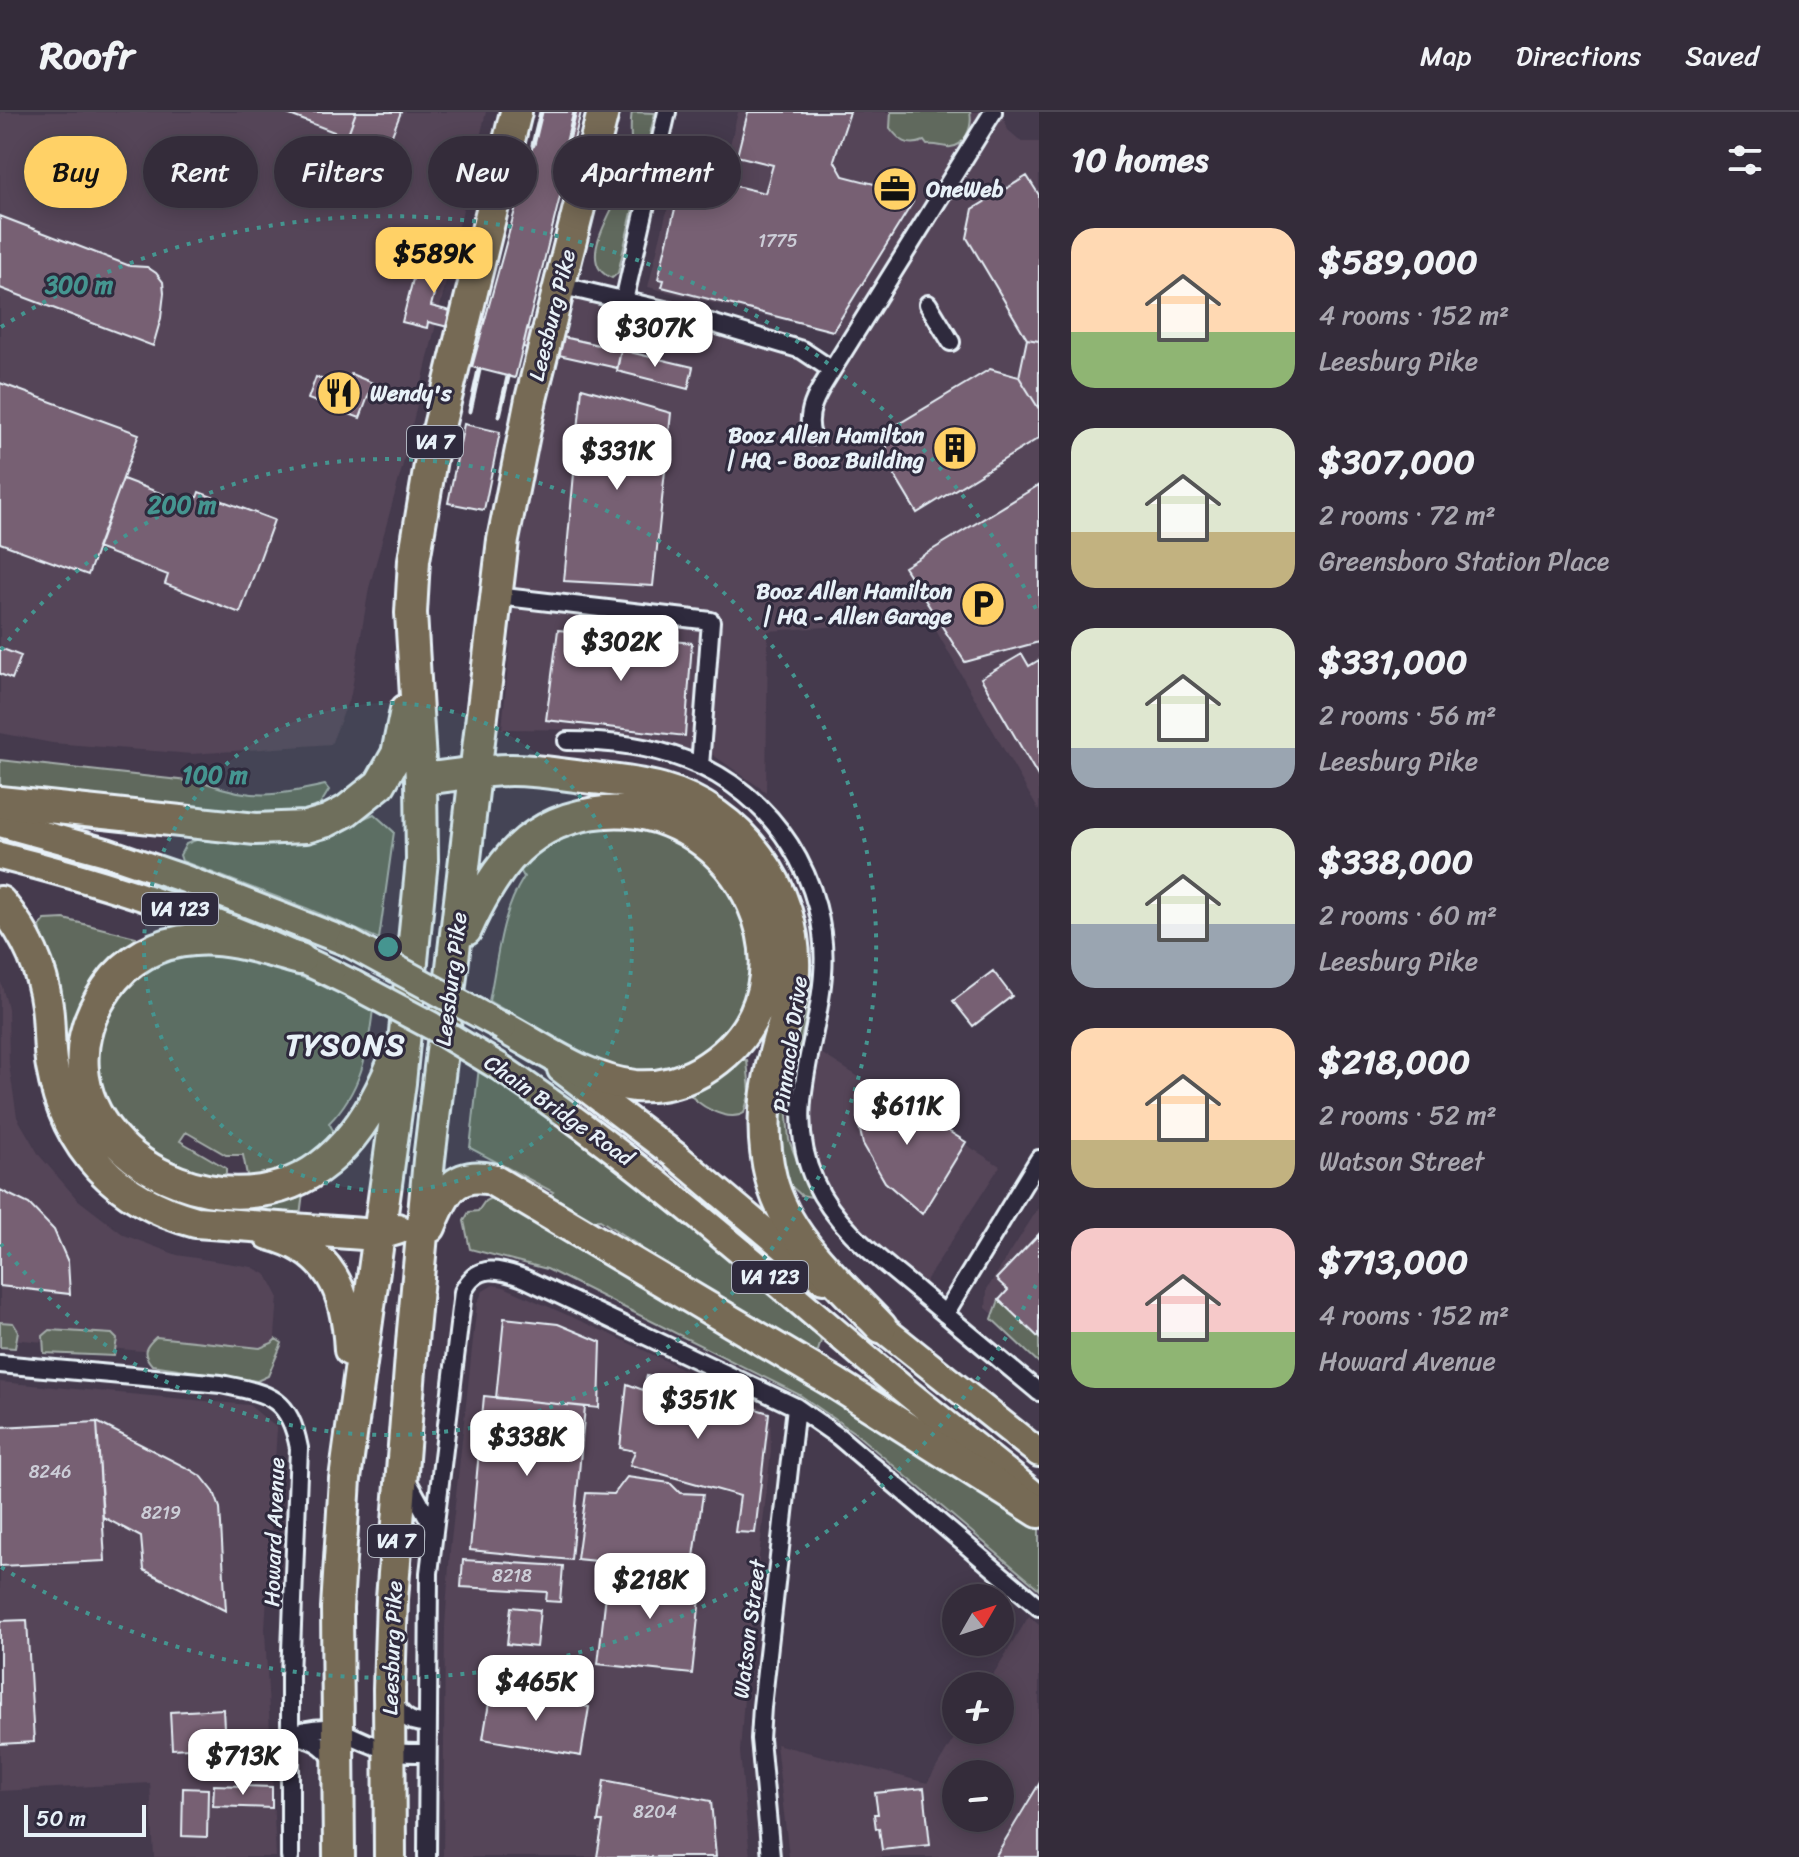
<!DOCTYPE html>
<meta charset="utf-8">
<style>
:root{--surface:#342c3a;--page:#3c3442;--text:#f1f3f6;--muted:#a9a7af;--line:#4e4854;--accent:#ffd166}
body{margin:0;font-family:Sriracha,sans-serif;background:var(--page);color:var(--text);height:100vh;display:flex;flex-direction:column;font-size:30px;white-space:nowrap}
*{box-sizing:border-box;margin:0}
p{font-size:26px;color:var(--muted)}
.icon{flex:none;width:44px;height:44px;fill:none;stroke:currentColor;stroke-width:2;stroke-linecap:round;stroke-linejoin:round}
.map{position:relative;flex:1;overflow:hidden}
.details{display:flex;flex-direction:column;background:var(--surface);width:760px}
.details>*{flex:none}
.hud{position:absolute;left:24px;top:24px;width:760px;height:72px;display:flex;gap:16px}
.needle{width:52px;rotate:51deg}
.tools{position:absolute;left:942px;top:1472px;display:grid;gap:16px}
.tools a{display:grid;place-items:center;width:72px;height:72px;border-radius:50%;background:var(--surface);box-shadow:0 4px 20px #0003,0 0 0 2px var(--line);font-size:40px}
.scale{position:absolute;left:24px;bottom:20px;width:122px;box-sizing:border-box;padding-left:8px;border:4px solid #e8f1f8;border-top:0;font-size:22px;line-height:28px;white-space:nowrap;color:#e8f1f8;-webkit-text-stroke:6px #2f2a3d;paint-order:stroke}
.price{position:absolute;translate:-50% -68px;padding:0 18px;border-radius:16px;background:#fff;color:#222;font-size:26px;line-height:52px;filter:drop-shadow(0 2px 4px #0008)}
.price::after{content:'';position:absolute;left:50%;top:48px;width:24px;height:18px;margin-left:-12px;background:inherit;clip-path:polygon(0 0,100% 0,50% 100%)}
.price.on{background:var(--accent);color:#111}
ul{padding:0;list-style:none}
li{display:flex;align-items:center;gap:24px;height:200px;padding:0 32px}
li span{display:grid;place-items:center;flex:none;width:224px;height:160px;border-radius:24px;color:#555}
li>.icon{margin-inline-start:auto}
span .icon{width:96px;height:96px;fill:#fffc;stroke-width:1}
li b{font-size:34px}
h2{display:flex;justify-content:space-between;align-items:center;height:96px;padding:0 32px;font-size:34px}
.chip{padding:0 28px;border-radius:36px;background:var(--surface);box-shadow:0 4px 20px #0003,0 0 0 2px var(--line);font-size:28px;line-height:72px}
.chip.on{background:var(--accent);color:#111}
header{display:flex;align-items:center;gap:48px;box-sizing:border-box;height:112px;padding:0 40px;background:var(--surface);border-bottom:2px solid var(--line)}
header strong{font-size:38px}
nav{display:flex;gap:44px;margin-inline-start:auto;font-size:28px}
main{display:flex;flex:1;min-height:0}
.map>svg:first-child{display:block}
.built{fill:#544558;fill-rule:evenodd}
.green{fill:#60695d;stroke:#a4adaa;stroke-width:2}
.building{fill:#776073;stroke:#e8f1f8;stroke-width:2}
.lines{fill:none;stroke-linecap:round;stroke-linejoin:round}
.street-casing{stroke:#e8f1f8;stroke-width:22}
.primary-casing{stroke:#e8f1f8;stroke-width:32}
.highway-casing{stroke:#e8f1f8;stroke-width:36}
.street{stroke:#2f2a3d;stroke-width:16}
.primary{stroke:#766a54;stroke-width:26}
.highway{stroke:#766a54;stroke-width:30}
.rail{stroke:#e8f1f8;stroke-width:5}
.primary-bridge-casing{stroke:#e8f1f8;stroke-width:32;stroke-linecap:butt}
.primary-bridge{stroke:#766a54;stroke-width:26}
.ring{fill:none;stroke:#459590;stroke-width:4;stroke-dasharray:4 8}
.labels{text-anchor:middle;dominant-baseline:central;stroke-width:6;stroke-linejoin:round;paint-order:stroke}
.number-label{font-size:18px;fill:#cccdd7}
.shield{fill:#2f2a3d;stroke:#b0b5c0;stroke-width:2}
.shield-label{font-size:20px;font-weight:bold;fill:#e8f1f8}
.poi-label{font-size:22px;font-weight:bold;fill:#e8f1f8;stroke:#2f2a3d;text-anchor:start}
.street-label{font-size:22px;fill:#e8f1f8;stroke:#2f2a3d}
.district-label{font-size:30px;font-weight:bold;letter-spacing:2px;fill:#e8f1f8;stroke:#2f2a3d}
.centre{fill:#459590;stroke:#2f2a3d;stroke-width:4}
.ring-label{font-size:24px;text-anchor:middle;font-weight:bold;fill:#459590;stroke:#2f2a3d;stroke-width:6;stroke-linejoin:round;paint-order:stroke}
</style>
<header>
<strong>Roofr</strong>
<nav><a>Map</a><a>Directions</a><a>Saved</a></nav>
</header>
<main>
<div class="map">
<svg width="1039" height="1745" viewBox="0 0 1039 1745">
<rect width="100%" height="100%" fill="#453a4d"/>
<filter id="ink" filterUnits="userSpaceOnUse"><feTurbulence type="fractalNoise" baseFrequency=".0125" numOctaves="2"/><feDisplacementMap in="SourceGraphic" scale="16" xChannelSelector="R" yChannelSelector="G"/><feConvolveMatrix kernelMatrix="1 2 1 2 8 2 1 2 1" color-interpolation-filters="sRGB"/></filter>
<g filter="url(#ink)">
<path class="built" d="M 0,0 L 486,0 L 402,356 L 369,476 L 351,582 L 331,632 L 192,642 L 52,631 L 0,621 Z
M 738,0 L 1002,0 L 1008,18 L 1022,30 L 1039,30 L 1039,699 L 930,508 L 768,519 L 766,680 L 713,643 L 602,618 L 502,617 L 517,457 L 532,359 L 575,187 L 777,239 L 841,245 L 855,241 L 862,228 L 648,175 L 682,38 L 726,49 Z
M 0,867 L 8,896 L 9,953 L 17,1005 L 39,1043 L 77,1087 L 124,1123 L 177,1143 L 252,1155 L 267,1163 L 278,1184 L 273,1251 L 0,1226 Z
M 816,938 L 1000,1054 L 918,1181 L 842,1115 L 802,1030 Z
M 1039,1095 L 1039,1241 L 986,1196 L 987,1177 Z
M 493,1173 L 504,1175 L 610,1222 L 770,1299 L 771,1339 L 745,1572 L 740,1640 L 750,1745 L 443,1745 L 445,1515 L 450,1438 L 477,1191 L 483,1179 Z
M 0,1270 L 249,1293 L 277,1316 L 265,1517 L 276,1745 L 154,1745 L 150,1671 L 0,1679 Z
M 1029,1504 L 1039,1513 L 1039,1745 L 789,1745 L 776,1632 L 927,1671 L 959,1618 L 1000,1618 L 1000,1574 L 986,1574 ZM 956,1662 L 1000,1662 L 1000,1706 L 956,1706 Z"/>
<path class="green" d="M 632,0 L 655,1 L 618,161 L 612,166 C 571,151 620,90 628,62 C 635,41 628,20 632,0 Z
M 891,0 L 970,0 C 973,14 965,37 947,35 C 940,34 935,32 927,33 L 924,29 C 908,36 899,28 890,16 Z
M 0,648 L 206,671 C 253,688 276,684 325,673 L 329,678 L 315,701 L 295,706 L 0,677 Z
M 374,702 L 394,720 L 379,827 L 306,796 L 182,749 L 180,743 L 186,732 L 196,728 L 332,720 Z
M 592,711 L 672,720 L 727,759 L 759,842 L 741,910 L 700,948 L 652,963 L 623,960 L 580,942 L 489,889 C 498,846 500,803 524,765 L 516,751 L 536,732 Z
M 64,807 L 136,825 L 136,832 L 75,916 L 135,1056 L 303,1081 L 300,1104 L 201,1092 L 179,1087 L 156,1078 L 133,1062 L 83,1020 L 64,974 L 40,814 L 45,808 Z
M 220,840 L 320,871 L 373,897 C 368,941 361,979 329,1011 L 336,1024 L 287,1061 L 248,1068 L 243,1043 L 226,1043 L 186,1020 L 180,1029 L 226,1056 L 226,1061 L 221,1066 L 170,1055 L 124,1020 L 100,977 L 94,937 L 122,873 L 172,841 Z
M 810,860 L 815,866 L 786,992 L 789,1028 L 811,1085 L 801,1083 L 791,1074 L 783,1057 L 773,1021 L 803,861 Z
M 741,948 L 747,948 L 750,980 L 744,1001 C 728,1011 695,993 687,978 Z
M 479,955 C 599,1034 707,1128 817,1220 L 821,1229 L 818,1239 L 809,1241 L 656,1147 L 644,1147 L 641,1135 L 600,1108 L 583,1109 L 546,1086 L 553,1080 L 470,1036 Z
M 495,1084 L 998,1386 L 1039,1418 L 1039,1477 L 855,1321 L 800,1283 L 547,1157 L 470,1137 L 464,1109 L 469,1100 L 478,1099 L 485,1089 Z
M 999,1188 L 1039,1226 L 1039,1251 L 992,1207 Z
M 0,1210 L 13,1211 L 18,1219 L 15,1236 L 0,1235 Z
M 50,1218 L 112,1222 L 117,1227 L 114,1244 L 44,1241 L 43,1224 Z
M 156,1225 L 260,1236 L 272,1231 L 276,1227 L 282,1231 L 268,1264 L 257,1269 L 152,1253 C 141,1241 145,1235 156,1225 Z"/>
<path class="building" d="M 282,0 L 356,0 L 347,25 Z
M 356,0 L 401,0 L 374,69 L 336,54 Z
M 542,0 L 581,0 L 515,266 L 472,255 Z
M 748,0 L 850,0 L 834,48 L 843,64 L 913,82 L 913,90 L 833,219 L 662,175 L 664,168 L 658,167 L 682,68 L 688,69 L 690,63 L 765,81 L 773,53 L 737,44 Z
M 1027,64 L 1039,83 L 1039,229 L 1027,227 L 967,126 L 973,97 Z
M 0,104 L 130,154 L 147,155 L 156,161 L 163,170 L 164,181 L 161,206 L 153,234 L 0,176 Z
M 423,128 L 446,134 L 431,194 L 485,208 L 480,223 L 428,210 L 427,216 L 402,210 Z
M 527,217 L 621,238 L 617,256 L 523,235 Z
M 1027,227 L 1039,229 L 1039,297 L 1019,265 Z
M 621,238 L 693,255 L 688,277 L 617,259 Z
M 990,257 L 1019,265 L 1039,297 L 1039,326 L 917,401 L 884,346 L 892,316 Z
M 351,262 L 373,271 L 360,306 L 308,287 L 316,265 L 346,276 Z
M 0,271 L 139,322 L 88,463 L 0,431 Z
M 582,276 L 671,301 L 653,474 L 564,469 Z
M 464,312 L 500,320 L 484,398 L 448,391 Z
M 123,367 L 194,394 L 199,380 L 274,408 L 240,501 L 165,472 L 168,463 L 97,436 Z
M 1039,373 L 1039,530 L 965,550 L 904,455 Z
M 558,518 L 692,531 L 685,624 L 546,608 Z
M 0,536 L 21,544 L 12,567 L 0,562 Z
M 1022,542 L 1029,554 L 1039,548 L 1039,666 L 981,566 Z
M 993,859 L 1012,884 L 973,914 L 953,889 Z
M 874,973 L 966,1030 L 922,1102 L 885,1070 L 863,1032 L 858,1009 L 859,997 Z
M 0,1078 L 29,1092 L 54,1118 L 68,1150 L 70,1182 L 0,1174 Z
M 1039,1122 L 1039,1226 L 999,1188 L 1008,1178 L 996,1167 Z
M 504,1206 L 558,1212 L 601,1230 L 599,1296 L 496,1286 Z
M 647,1264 L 769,1301 L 755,1421 L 735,1420 L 740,1384 L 630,1353 L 635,1339 L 620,1336 L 627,1272 L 643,1278 Z
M 484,1284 L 585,1295 L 571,1448 L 470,1438 Z
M 97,1310 L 191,1358 L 202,1365 L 214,1380 L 220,1396 L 226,1499 L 144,1458 L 141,1425 L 103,1405 Z
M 97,1310 L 105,1449 L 0,1454 L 0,1315 Z
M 627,1365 L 670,1371 L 680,1381 L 703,1382 L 692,1459 L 577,1447 L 586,1381 L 614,1382 Z
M 463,1448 L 563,1454 L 560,1490 L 546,1489 L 547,1480 L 461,1475 Z
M 609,1456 L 702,1467 L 692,1562 L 598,1552 Z
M 511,1495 L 540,1498 L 536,1535 L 507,1532 Z
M 27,1508 L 34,1630 L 0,1632 L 0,1509 Z
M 491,1579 L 589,1595 L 581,1644 L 483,1627 Z
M 223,1597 L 225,1634 L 172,1637 L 170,1600 Z
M 604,1668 L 711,1689 L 716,1745 L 597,1745 L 603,1710 L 598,1710 Z
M 1039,1672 L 1039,1745 L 995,1745 Z
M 214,1673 L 272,1675 L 272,1696 L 213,1694 Z
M 183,1676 L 208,1677 L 207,1725 L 182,1724 Z
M 924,1676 L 930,1733 L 882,1738 L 879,1716 L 876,1717 L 874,1702 L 878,1702 L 875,1681 Z"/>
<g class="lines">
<g class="street-casing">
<path id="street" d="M 559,173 L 677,201 L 802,238 L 832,258 L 993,0
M 624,189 L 667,0
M 928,192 L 951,230
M 812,324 C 804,299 819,279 832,258
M 497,484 L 711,509 L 700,654
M 567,629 C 608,629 647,633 686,648 C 773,680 830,770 823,862 C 818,935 782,998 815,1070 C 836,1116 880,1147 918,1179 C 958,1213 998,1246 1039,1280
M 945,1202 L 1039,1047
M 0,1252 L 221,1272 C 269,1282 289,1284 299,1336 L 290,1564 L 290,1745
M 405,1364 L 434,1417
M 392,1587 C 400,1603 409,1612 427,1611
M 290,1623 C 338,1605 346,1627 388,1638 C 400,1642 415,1641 427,1641
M 291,1623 C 311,1627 324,1631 334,1649
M 427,1745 L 429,1461 L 463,1180 C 477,1150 500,1157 526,1167 L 796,1295 L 839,1325 L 1039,1495
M 771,1745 L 760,1627 L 762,1595 L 796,1295"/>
</g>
<g class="primary-casing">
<path id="primary" d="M 0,711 L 106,740 L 185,767 L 349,831
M 0,744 C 122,774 240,815 353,872
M 498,954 C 631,1043 751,1148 873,1252 C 927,1298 984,1341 1038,1386
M 561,957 L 676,1044 L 823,1168
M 866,1203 L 1039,1341"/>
</g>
<g class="highway-casing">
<path id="highway" d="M 421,667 C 451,664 482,658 511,658 C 535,658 560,662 584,665 C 609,668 636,670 661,677 C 741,699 797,776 794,858 C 793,883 785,906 778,929 C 765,976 759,1018 771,1066 C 786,1127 840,1171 881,1215
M 0,690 L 256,717 L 306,715 L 327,709 L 346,699 L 380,672 L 397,642 L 406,598
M 0,790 C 26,821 42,855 47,894 C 50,914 48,935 52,955 C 66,1037 117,1089 196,1110 L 377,1123 L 397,1117
M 466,818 C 495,754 529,706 605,700 C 739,689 830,872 709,954 C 688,969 661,976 635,974 C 587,969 544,937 503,915
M 300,847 C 265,838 230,825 194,828 C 158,830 127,847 107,876 C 31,985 146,1096 261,1079 C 329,1069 369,1010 393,951
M 430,1115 C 443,1084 452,1059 491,1067 L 835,1271 L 1039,1400
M 269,1122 C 331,1138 347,1179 350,1238
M 339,1745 L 337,1496 L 345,1367 L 400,971 L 422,748 L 421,667 L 411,501 L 414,448 L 431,347 L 516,0
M 390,1745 L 389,1577 L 392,1487 L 413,1219 L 429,1048 L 503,428 L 531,287 L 603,0"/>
</g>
<use href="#street" class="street"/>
<use href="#primary" class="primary"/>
<use href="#highway" class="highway"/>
<path class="rail" d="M 533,33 L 541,0
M 565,41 L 575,0
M 470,299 L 479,258
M 499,304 L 508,265"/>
<g class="primary-bridge-casing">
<path id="primary-bridge" d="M 349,831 L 503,915
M 353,872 L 432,914 L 498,954"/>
</g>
<use href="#primary-bridge" class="primary-bridge"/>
</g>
</g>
<circle cx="388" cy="835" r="244" fill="#459590" fill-opacity=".12"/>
<g class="ring">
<circle cx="388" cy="835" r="244"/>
<path d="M1 538A488 488 0 1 1 1 1132"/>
<path d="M1036 1173A731 731 0 0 1 1 1455M1 215A731 731 0 0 1 1036 497"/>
</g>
<defs>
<g id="office-disc" transform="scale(2.3)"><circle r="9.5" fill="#ffd166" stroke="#2f2a3d"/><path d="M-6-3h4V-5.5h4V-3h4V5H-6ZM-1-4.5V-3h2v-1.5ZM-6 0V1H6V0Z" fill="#111"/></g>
<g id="restaurant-disc" transform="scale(2.3)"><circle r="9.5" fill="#ffd166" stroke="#2f2a3d"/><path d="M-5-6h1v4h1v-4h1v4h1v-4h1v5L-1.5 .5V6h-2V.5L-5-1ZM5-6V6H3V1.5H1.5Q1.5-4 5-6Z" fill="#111"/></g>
<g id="building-disc" transform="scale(2.3)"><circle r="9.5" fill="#ffd166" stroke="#2f2a3d"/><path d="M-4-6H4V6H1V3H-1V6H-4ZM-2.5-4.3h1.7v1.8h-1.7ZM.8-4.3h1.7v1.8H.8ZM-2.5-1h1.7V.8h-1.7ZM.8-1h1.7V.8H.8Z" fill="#111"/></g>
<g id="parking-disc" transform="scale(2.3)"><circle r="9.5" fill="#ffd166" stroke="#2f2a3d"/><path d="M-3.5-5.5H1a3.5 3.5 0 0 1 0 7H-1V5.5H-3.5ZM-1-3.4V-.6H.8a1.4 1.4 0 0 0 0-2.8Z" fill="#111"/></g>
</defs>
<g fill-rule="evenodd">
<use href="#office-disc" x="895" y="77"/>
<use href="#restaurant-disc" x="339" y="281"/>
<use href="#building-disc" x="955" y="336"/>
<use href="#parking-disc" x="983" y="492"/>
</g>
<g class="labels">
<g class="number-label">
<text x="778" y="129">1775</text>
<text x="50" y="1360">8246</text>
<text x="161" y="1401">8219</text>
<text x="512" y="1464">8218</text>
<text x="655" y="1700">8204</text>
</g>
<g class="shield">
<rect x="407" y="314" width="56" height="32" rx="6"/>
<rect x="142" y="781" width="76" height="32" rx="6"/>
<rect x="732" y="1149" width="76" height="32" rx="6"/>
<rect x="368" y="1413" width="56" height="32" rx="6"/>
</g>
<g class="shield-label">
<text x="435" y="330">VA 7</text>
<text x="180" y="797">VA 123</text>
<text x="770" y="1165">VA 123</text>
<text x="396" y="1429">VA 7</text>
</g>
<g class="poi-label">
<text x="926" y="77">OneWeb</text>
<text x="370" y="281">Wendy's</text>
<text x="924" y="323" text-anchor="end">Booz Allen Hamilton<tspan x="924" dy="25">| HQ - Booz Building</tspan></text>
<text x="952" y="479" text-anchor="end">Booz Allen Hamilton<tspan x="952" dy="25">| HQ - Allen Garage</tspan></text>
</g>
<g class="street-label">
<text transform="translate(552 203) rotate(-76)">Leesburg Pike</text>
<text transform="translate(451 867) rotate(-83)">Leesburg Pike</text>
<text transform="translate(790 932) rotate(-82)">Pinnacle Drive</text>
<text transform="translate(559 998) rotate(35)">Chain Bridge Road</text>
<text transform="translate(274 1420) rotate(-88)">Howard Avenue</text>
<text transform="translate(749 1517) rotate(-83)">Watson Street</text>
<text transform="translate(392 1536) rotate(-88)">Leesburg Pike</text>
</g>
<g class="district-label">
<text x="346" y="933">TYSONS</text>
</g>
</g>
<circle cx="388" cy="835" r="12" class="centre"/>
<g class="ring-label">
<text x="79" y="181">300 m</text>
<text x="182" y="401">200 m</text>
<text x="215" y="671">100 m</text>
</g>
</svg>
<div class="tools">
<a><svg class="needle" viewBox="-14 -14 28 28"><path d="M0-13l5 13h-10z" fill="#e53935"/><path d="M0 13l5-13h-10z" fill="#a9a7af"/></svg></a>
<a>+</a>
<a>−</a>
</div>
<div class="scale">50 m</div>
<b class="price on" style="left:434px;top:183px">$589K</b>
<b class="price" style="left:655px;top:257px">$307K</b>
<b class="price" style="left:617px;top:380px">$331K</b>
<b class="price" style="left:621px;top:571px">$302K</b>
<b class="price" style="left:907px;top:1035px">$611K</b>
<b class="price" style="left:698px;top:1329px">$351K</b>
<b class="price" style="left:527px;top:1366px">$338K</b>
<b class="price" style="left:650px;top:1509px">$218K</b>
<b class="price" style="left:536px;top:1611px">$465K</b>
<b class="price" style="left:243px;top:1685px">$713K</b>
<div class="hud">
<a class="chip on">Buy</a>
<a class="chip">Rent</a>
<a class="chip">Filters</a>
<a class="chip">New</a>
<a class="chip">Apartment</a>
</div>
</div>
<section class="details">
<h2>10 homes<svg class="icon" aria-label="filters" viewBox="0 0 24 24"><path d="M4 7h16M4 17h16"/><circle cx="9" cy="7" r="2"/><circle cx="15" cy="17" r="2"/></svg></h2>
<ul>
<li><span style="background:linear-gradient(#ffd9b3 65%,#8fb573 0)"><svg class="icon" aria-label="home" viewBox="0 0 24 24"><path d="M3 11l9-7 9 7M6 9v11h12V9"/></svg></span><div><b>$589,000</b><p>4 rooms · 152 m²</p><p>Leesburg Pike</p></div></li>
<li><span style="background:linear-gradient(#dfe7d0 65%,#c2b280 0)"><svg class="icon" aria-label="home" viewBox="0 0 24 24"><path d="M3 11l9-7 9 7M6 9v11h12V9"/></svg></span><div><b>$307,000</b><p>2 rooms · 72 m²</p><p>Greensboro Station Place</p></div></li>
<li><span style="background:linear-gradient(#dfe7d0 75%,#9aa5b1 0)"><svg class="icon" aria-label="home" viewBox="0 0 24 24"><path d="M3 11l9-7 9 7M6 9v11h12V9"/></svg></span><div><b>$331,000</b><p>2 rooms · 56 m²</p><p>Leesburg Pike</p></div></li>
<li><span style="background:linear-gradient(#dfe7d0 60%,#9aa5b1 0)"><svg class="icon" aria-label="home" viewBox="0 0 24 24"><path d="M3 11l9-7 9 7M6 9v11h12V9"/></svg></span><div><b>$338,000</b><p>2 rooms · 60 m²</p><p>Leesburg Pike</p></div></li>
<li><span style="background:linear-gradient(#ffd9b3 70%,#c2b280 0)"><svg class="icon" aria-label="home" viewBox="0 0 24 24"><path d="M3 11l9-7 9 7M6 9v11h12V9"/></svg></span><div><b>$218,000</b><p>2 rooms · 52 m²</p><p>Watson Street</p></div></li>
<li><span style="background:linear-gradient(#f6c9c9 65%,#8fb573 0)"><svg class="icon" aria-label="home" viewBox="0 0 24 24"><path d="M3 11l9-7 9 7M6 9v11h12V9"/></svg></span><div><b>$713,000</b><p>4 rooms · 152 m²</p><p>Howard Avenue</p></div></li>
</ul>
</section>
</main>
